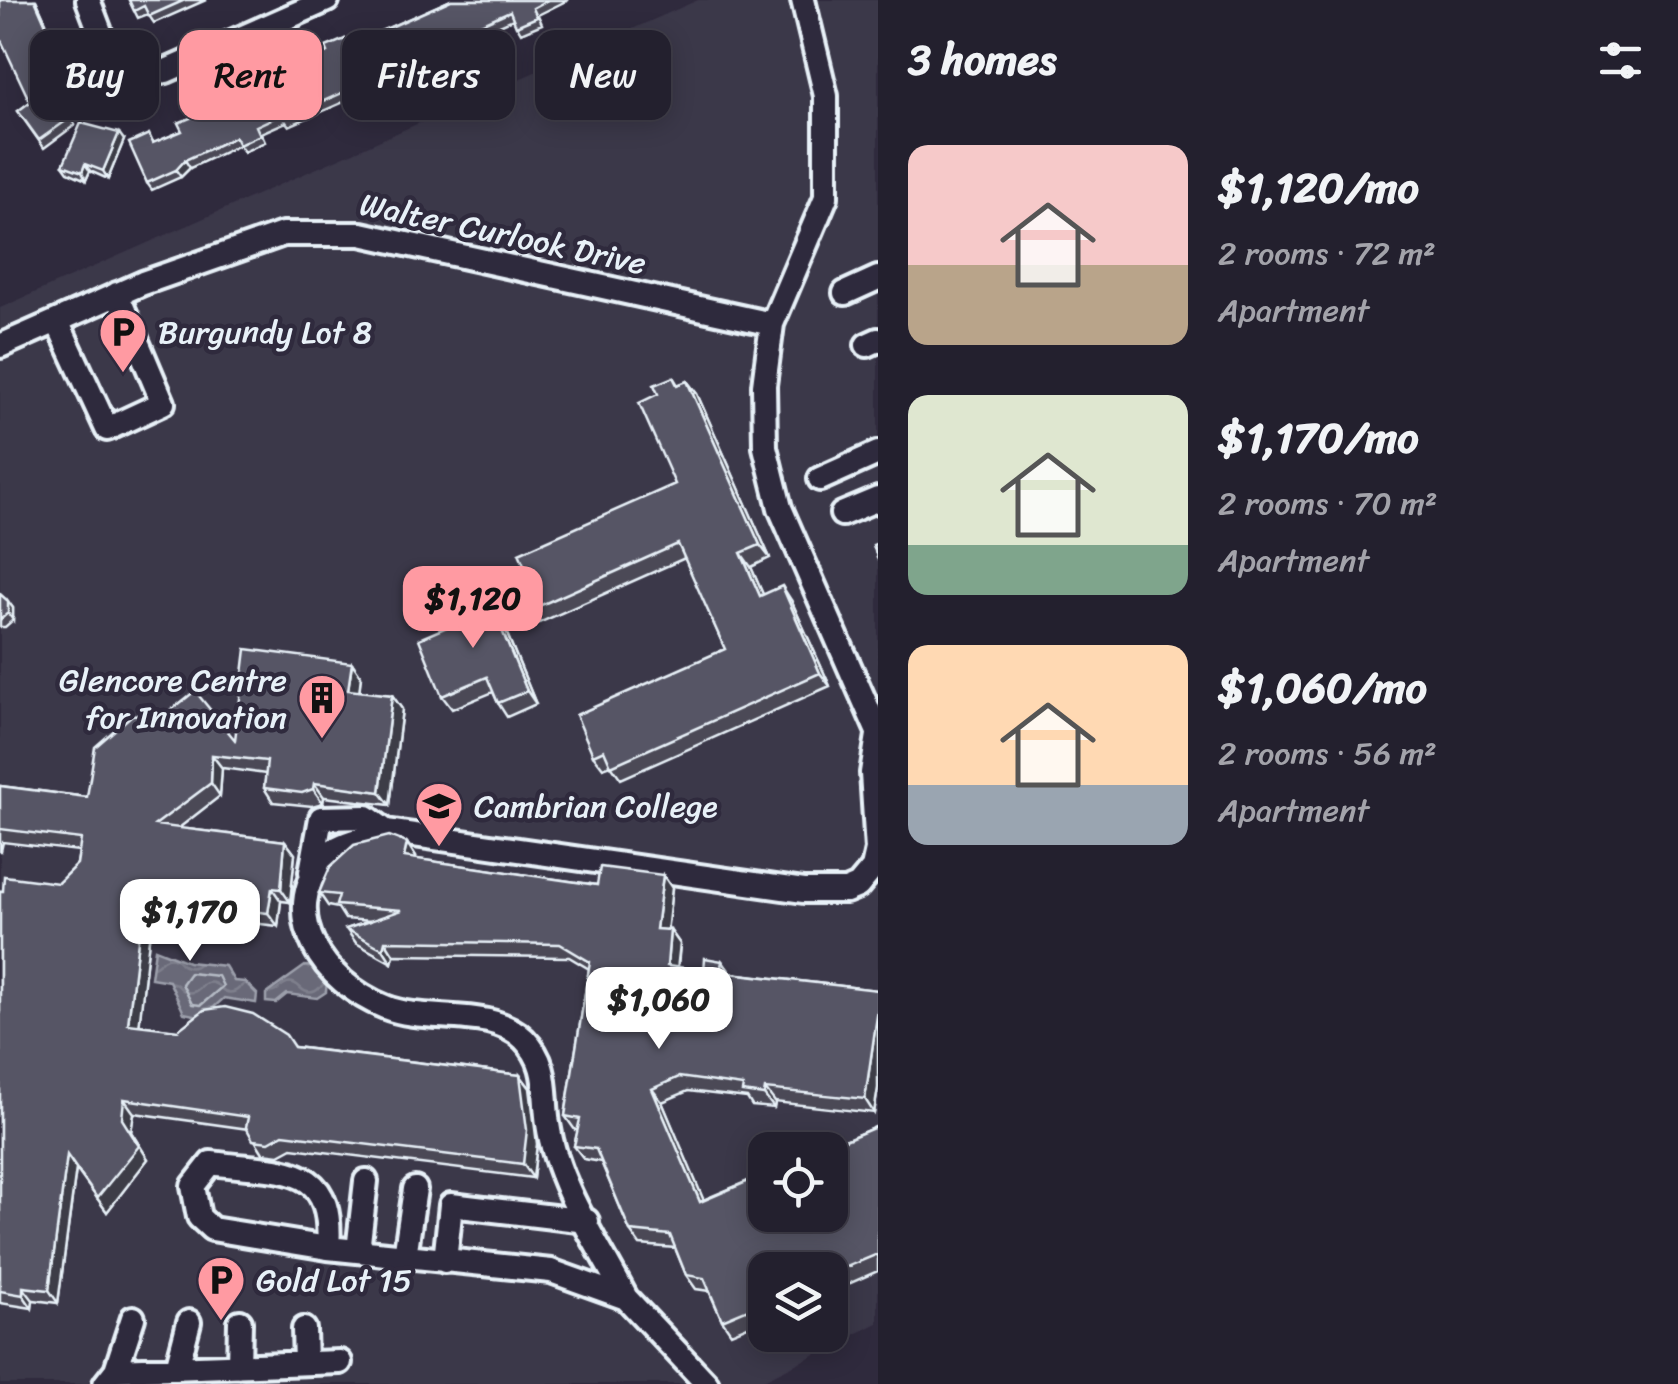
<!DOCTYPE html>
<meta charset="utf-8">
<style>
:root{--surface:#23202e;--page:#2b2836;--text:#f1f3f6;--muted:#a3a3aa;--line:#403e4a;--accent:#ff9aa2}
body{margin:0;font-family:Sriracha,sans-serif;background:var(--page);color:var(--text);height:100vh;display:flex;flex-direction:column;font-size:38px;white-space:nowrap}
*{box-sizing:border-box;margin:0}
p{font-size:32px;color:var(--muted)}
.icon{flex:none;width:55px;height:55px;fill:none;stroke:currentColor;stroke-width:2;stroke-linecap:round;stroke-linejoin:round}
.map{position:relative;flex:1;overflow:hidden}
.drawer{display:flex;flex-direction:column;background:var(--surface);width:800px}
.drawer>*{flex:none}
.hud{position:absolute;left:30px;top:30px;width:698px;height:90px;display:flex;gap:20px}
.buttons{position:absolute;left:748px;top:1132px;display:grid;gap:20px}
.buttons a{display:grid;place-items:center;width:100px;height:100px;border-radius:20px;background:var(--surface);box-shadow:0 5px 25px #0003,0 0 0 2px var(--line);font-size:50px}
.price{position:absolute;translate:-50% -85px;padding:0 22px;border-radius:20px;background:#fff;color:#222;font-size:32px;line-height:65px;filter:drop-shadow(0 2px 5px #0008)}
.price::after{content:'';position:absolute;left:50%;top:60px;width:30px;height:22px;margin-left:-15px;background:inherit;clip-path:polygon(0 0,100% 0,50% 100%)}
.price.selected{background:var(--accent);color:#111}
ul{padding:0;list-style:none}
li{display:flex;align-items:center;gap:30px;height:250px;padding:0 30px}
li span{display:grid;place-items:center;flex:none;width:280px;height:200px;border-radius:20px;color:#555}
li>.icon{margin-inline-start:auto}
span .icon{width:120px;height:120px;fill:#fffc;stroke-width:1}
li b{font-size:42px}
h2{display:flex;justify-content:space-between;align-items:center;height:120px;padding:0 30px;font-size:42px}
.chip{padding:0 35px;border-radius:20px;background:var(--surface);box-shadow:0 5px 25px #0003,0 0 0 2px var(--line);font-size:35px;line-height:90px}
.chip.selected{background:var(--accent);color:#111}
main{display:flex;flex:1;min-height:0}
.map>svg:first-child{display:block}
.built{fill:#3b3749;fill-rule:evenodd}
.water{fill:url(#water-waves);stroke:#9c9fab;stroke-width:2.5}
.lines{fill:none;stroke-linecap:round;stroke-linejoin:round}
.shore{stroke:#b5bbc5;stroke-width:2.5}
.minor-casing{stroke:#e8f1f8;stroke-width:30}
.minor{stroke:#2f2a3d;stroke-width:22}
.wall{fill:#4b4957;stroke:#e8f1f8;stroke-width:2.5}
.shaded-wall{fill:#3d3c47;stroke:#e8f1f8;stroke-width:2.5}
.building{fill:#575565;stroke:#e8f1f8;stroke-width:2.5}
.labels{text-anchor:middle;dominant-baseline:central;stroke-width:9;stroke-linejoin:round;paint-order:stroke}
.street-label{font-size:32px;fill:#e8f1f8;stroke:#2f2a3d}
.poi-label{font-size:32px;fill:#e8f1f8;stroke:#2f2a3d;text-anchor:start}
</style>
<main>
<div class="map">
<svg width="878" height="1384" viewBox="0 0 878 1384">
<defs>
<pattern id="water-waves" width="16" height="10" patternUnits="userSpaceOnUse" patternTransform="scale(2.5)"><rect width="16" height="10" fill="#696978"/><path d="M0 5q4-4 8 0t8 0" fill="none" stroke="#7e7f8c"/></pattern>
</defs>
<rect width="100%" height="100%" fill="#2f2a3d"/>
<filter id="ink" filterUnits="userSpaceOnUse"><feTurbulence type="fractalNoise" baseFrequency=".01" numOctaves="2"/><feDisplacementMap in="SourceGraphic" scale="20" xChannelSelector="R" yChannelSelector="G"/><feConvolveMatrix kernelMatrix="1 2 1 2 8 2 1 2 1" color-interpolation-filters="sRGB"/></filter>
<g filter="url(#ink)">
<path class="built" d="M 698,0 L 878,0 L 878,1323 L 756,1384 L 0,1384 L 0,308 ZM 765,1150 L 830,1150 L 830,1215 L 765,1215 ZM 765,1270 L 830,1270 L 830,1335 L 765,1335 Z"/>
<path class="water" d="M 155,949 L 188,962 L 225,966 L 234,981 L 245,982 L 257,994 L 256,1003 L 224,998 L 203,1017 L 184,1013 L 169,981 L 151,978 Z
M 305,966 L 320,968 L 327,977 L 326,992 L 317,998 L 287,994 L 276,1003 L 266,1002 L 266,994 Z"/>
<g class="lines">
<path class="shore" d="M 190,973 L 218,976 L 223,986 L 201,1005 L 192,1004 L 182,984 Z"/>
<g class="minor-casing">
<path id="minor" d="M 88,0 L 108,53 L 131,78 L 166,71 L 327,0
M 803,0 L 826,96 L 826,197 L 772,324 L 764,385 L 765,447 L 780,508 L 878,732
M 845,293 L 878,278
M 57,321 L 107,429 L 163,403 L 117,294
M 867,345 L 878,340
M 0,346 L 143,283 L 283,234 L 361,234 L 772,324
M 820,479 L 878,453
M 842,514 L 878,499
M 311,872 L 321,818 L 367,817 L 386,831
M 328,1248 C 335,1159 280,1173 211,1163 L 193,1186 L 199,1217 L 212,1229 L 328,1248 L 551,1271 L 626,1298 L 707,1384
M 358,1251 L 366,1181
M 405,1256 L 415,1189
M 445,1261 L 451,1205 L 587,1221
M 626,1298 C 598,1244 557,1185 548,1124 C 543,1093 550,1065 524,1039 C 490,1006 426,1024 385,1007 C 324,983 277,916 324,858 C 336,843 368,838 386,831 L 804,891 L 846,891 L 858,886 L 873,868 L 877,850 L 872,773 L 878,735
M 304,1329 L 305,1363
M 239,1366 L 240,1322
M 177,1368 L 189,1322
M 116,1370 L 133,1318
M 105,1384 L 116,1370 L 340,1362"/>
</g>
<use href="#minor" class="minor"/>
</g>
<path class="wall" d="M 0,0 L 36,0 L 60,53 L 43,60 L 53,82 L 57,78 L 76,104 L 61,114 L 70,118 L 75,125 L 44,148 L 18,111 L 30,102 Z
M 129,0 L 206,0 L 154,23 L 148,14 L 138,18 Z
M 451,0 L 568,0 L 538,15 L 542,24 L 521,33 L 513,19 L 461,42 L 464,50 L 427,66 L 422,58 L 402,67 L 400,77 L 390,80 L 362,73 L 369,91 L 289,126 L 286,122 L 261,133 L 265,142 L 244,152 L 239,145 L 190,168 L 181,177 L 152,190 L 147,183 L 155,143 L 182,131 L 261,89 L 318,62 L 328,52 L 345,39 L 349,45 Z
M 124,140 L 108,179 L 90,171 L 86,180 L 68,172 L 63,165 Z
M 673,377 L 678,385 L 687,381 L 697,394 L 770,558 L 751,567 L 763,595 L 791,600 L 830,686 L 621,779 L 611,765 L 603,768 L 593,755 L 725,649 L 685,558 L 539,623 L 530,610 L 526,569 L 675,484 L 658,394 Z
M 484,587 L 493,600 L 536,704 L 507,717 L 498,703 L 493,692 L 452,709 L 442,696 L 463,620 Z
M 0,594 L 13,608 L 13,620 L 5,627 L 0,627 Z
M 352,663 L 361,676 L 359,691 L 392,695 L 402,709 L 390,805 L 324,797 L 323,803 L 312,806 L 273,802 L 264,788 L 266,774 L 222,768 L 220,796 L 179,828 L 285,841 L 295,854 L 290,902 L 281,901 L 278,926 L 152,912 L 139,1025 L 295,1047 L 520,1075 L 530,1088 L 537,1144 L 533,1178 L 292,1148 L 279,1155 L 263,1153 L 248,1129 L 134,1113 L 131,1132 L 148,1159 L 107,1212 L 76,1169 L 58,1303 L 33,1300 L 32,1308 L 0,1303 L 0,891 L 58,883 L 77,864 L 79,851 L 3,842 L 1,851 L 0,851 L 0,786 L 87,797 L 235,740 Z
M 407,843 L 416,857 L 416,859 L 597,885 L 663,875 L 672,888 L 667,930 L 670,930 L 680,944 L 678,967 L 704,971 L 722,961 L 731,973 L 878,990 L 878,1088 L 874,1113 L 775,1102 L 774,1108 L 752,1106 L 747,1098 L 688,1091 L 662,1102 L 703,1200 L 878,1126 L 878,1271 L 830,1292 L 830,1270 L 765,1270 L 765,1319 L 731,1333 L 722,1320 L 709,1291 L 696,1289 L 686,1275 L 675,1248 L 640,1245 L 630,1231 L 601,1162 L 584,1159 L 574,1146 L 578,1130 L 575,1130 L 565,1116 L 589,969 L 569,957 L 394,955 L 392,963 L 356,943 L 346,929 L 371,921 L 345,919 L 338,908 L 328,906 L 319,893 Z"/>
<path class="shaded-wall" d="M 35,0 L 36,0 L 60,53 L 55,46 Z
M 397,60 L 402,67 L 400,77 L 395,69 Z
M 119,133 L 124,140 L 108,179 L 103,171 Z
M 185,160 L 190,168 L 181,177 L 176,170 Z
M 85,164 L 90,171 L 86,180 L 82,172 Z
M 687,381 L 697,394 L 770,558 L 760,545 Z
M 741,553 L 751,567 L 770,610 L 760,596 Z
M 782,586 L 791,600 L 830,686 L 820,673 Z
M 484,587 L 493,600 L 536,704 L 527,691 Z
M 8,601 L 13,608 L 13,620 L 8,613 Z
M 352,663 L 361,676 L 358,703 L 348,690 Z
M 392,695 L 402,709 L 390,805 L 380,792 Z
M 212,755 L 222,768 L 220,796 L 211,783 Z
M 314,783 L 324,797 L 323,803 L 313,789 Z
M 285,841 L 295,854 L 290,902 L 281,889 Z
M 407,843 L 416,857 L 413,871 L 404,857 Z
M 663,875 L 672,888 L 666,942 L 656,929 Z
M 272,888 L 281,901 L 278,926 L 268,913 Z
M 143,898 L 152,912 L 138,1037 L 128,1024 Z
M 670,930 L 680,944 L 676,979 L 667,966 Z
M 385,941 L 394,955 L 392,963 L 383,949 Z
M 722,961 L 732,975 L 720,972 Z
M 878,1009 L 878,1088 L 874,1113 L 865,1099 Z
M 520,1075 L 530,1088 L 537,1144 L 533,1178 L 523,1164 Z
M 652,1089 L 662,1102 L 710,1215 L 700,1202 Z
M 765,1089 L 775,1102 L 774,1108 L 764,1095 Z
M 124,1099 L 134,1113 L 131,1132 L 148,1159 L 107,1212 L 97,1198 Z
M 67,1155 L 76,1169 L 58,1303 L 49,1290 Z
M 23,1287 L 33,1300 L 32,1308 L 23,1295 Z"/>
<path class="building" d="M 0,0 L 35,0 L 55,46 L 38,53 L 51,83 L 57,78 L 71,96 L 52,110 L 70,118 L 39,140 L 18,111 L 30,102 L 0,38 Z
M 129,0 L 185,0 L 149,16 L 144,6 L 134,11 Z
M 451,0 L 548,0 L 533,8 L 537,17 L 516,26 L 510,11 L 456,35 L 459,43 L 422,59 L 418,50 L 397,60 L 395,69 L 386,73 L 357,66 L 364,83 L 284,119 L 282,114 L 256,126 L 260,135 L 239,145 L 235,137 L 185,160 L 176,170 L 147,183 L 129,143 L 149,134 L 153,143 L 182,131 L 178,123 L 195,116 L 193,110 L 261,89 L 318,62 L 316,57 L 328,52 L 326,47 L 345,39 L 348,46 Z
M 81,123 L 119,133 L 103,171 L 85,164 L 82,172 L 63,165 Z
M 673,377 L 677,385 L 687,381 L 760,545 L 741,553 L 760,596 L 782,586 L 820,673 L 611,766 L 604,750 L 593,755 L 576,715 L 725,649 L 678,544 L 530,610 L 514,574 L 526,569 L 519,553 L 675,484 L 639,403 L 658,394 L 654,385 Z
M 878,543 L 878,560 L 873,545 Z
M 484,587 L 527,691 L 498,703 L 487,677 L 442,696 L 419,639 L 463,620 L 454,599 Z
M 0,594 L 8,601 L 8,613 L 0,620 Z
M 246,649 L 352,663 L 348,690 L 392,695 L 380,792 L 314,783 L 313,789 L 302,793 L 264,788 L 267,761 L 212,755 L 211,783 L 155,825 L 285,841 L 281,889 L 272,888 L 268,913 L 143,898 L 128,1024 L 178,1030 L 204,1010 L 225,1007 L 253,1014 L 286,1035 L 294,1047 L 520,1075 L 527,1130 L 523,1164 L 283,1134 L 269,1142 L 253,1140 L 246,1127 L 248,1117 L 124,1099 L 122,1119 L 139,1146 L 97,1198 L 67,1155 L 49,1290 L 23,1287 L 23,1295 L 0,1291 L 0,891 L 3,891 L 4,876 L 58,883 L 77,864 L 81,839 L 0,829 L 0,786 L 87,797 L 95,747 L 132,715 L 170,711 L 195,691 L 235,740 Z
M 389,836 L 407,843 L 404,857 L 597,885 L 600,867 L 663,875 L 656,929 L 670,930 L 667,966 L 704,971 L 705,958 L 722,961 L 720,972 L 878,990 L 878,1009 L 865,1099 L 765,1089 L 764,1095 L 742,1092 L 743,1086 L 679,1077 L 652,1089 L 700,1202 L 765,1174 L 765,1215 L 830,1215 L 830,1150 L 822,1150 L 878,1126 L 878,1254 L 830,1274 L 830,1270 L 765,1270 L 765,1302 L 722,1320 L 704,1278 L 686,1275 L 670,1235 L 630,1231 L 596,1149 L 574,1146 L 580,1119 L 565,1116 L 590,962 L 560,944 L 385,941 L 383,949 L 346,929 L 402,910 L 336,905 L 339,895 L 319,893 L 330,867 L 354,845 Z"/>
</g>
<defs>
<g id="parking-pin" transform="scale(2.5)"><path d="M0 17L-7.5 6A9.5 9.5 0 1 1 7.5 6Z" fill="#ff9aa2" stroke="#2f2a3d"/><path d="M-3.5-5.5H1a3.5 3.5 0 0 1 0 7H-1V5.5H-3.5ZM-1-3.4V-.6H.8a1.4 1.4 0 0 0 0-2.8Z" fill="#111"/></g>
<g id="building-pin" transform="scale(2.5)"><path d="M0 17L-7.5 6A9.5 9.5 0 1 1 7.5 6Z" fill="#ff9aa2" stroke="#2f2a3d"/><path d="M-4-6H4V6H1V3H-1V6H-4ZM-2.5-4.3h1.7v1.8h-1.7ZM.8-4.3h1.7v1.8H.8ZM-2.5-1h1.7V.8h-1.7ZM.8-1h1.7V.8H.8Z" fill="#111"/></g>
<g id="university-pin" transform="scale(2.5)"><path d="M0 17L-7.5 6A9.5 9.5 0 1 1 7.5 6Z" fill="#ff9aa2" stroke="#2f2a3d"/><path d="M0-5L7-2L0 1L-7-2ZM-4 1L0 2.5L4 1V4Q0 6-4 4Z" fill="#111"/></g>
</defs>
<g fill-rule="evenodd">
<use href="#parking-pin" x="123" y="332"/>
<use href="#building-pin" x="322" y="698"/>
<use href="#university-pin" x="439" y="806"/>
<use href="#parking-pin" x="221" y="1280"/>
</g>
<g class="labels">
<g class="street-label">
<text transform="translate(503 234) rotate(12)">Walter Curlook Drive</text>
</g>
<g class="poi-label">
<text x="158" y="332">Burgundy Lot 8</text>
<text x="287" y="680" text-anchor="end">Glencore Centre<tspan x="287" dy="37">for Innovation</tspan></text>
<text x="474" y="806">Cambrian College</text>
<text x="256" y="1280">Gold Lot 15</text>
</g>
</g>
</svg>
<div class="buttons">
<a><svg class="icon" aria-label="locate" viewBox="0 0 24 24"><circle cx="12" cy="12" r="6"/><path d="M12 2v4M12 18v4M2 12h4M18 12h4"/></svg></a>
<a><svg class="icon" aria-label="layers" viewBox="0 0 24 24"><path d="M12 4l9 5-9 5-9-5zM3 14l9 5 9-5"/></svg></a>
</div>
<b class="price selected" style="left:473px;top:651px">$1,120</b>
<b class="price" style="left:190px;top:964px">$1,170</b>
<b class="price" style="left:659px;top:1052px">$1,060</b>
<div class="hud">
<a class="chip">Buy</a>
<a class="chip selected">Rent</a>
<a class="chip">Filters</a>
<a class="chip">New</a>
</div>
</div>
<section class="drawer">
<h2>3 homes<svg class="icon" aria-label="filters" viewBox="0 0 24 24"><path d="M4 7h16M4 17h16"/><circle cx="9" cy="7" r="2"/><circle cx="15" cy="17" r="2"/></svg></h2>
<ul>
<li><span style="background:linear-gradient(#f6c9c9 60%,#b9a48a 0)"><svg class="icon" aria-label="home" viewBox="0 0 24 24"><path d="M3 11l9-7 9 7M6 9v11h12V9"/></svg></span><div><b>$1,120/mo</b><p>2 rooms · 72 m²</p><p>Apartment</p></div></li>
<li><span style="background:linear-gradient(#dfe7d0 75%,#7fa58c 0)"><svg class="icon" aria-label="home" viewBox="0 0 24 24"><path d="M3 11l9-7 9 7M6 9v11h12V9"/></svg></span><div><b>$1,170/mo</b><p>2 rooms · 70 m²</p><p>Apartment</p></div></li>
<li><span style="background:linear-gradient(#ffd9b3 70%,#9aa5b1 0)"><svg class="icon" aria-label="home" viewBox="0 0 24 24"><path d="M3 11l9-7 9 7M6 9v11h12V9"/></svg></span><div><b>$1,060/mo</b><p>2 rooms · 56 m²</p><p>Apartment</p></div></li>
</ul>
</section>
</main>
